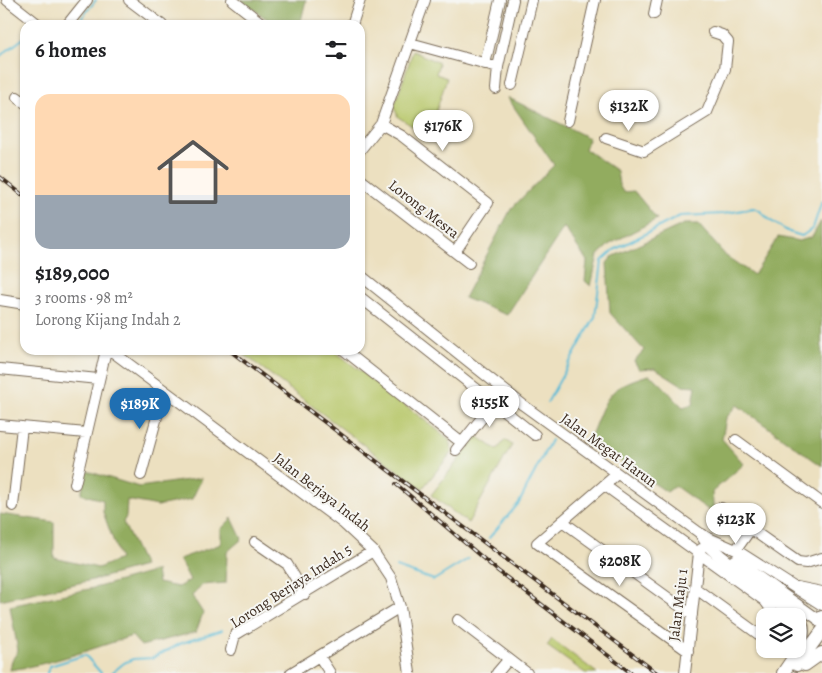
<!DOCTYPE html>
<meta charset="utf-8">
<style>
:root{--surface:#fff;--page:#f2f2f2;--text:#202124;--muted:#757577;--accent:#1f6fb2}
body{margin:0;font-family:Alegreya,serif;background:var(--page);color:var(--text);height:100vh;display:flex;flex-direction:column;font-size:19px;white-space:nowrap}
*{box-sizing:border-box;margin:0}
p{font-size:16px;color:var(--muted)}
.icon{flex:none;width:28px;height:28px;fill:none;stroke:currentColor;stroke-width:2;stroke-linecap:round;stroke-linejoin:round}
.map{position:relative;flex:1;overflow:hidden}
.sheet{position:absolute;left:20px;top:20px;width:345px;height:335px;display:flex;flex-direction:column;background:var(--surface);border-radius:15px;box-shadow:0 1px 4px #0004}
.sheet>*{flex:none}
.controls{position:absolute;left:756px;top:608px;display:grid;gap:10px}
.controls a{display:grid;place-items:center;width:50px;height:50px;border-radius:10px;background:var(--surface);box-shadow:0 1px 4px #0004;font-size:25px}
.price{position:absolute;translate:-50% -42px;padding:0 11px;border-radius:18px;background:#fff;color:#222;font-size:16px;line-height:32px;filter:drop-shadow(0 1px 2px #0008)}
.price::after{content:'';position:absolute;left:50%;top:30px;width:15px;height:11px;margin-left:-8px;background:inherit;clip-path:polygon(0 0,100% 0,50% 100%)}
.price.current{background:var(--accent);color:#fff}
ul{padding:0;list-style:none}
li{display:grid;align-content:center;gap:10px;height:265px;padding:0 15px}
li span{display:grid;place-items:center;height:155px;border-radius:15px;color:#555}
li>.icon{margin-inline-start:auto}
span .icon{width:90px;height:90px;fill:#fffc;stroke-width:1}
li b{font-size:21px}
h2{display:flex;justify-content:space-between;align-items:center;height:60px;padding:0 15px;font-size:21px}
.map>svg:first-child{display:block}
.green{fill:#b8c76a;stroke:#7a7844}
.forest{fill:#92ac5e;stroke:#666b3e}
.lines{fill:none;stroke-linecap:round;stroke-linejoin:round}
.stream{stroke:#58bbd6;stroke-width:2}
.minor-casing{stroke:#796a57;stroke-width:12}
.major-casing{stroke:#796a57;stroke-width:14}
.minor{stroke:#fff;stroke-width:10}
.major{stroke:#fff;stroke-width:12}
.rail-casing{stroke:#3b2a1e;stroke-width:4}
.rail{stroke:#f6f6f2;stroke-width:2;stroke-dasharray:5.5;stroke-linecap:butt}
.labels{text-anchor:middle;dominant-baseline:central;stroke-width:4;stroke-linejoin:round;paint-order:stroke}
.street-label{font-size:15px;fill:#3b2a1e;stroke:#f6f6f2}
</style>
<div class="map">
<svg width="822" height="673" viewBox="0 0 822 673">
<rect width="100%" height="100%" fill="#f6f6f2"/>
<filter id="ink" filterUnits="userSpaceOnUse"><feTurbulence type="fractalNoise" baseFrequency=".02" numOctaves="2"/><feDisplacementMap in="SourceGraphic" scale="10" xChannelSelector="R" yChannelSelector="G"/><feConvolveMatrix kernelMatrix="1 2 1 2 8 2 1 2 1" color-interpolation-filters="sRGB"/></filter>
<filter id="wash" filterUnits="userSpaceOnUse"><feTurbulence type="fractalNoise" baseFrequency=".0096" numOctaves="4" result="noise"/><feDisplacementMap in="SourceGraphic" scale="20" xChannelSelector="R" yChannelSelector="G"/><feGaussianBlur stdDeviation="1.12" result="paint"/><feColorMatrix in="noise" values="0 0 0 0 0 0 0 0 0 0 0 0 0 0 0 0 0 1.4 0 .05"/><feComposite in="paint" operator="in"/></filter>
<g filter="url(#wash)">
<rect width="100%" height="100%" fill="#ece0c0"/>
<path class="green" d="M 413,51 L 439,63 L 436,74 L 447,78 L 428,136 L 398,117 L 394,107 Z
M 238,350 L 333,350 L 449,439 L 452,452 L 422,489 Z
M 477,436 L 497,450 L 505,440 L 512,445 L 468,523 L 431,495 Z
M 552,639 L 597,673 L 585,673 L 547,646 Z"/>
<path class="forest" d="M 241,0 L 306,0 L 300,25 L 275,25 Z
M 507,97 L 589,138 L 585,149 L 617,171 L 619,185 L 623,192 L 634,191 L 657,219 L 610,244 L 598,255 L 591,286 L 585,281 L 587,261 L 564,227 L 507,315 L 464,298 L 511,209 L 554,165 Z
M 821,221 L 822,466 L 737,405 L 726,418 L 722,439 L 744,464 L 712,492 L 714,514 L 675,486 L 667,492 L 589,440 C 606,401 604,387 649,375 C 664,383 670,396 683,407 L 693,404 L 696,386 L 682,385 L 655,368 L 639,369 L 634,361 L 644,350 L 610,313 L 607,263 L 612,257 L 684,224 L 698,224 L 726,256 L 754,275 L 778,237 L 799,241 L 812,237 Z
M 87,471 L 139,487 L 202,478 L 192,499 L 158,506 L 127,500 L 126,517 L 123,522 L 144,566 L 97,579 L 0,600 L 0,514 L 54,522 L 54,558 L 98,568 L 120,559 L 103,512 L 103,500 L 81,494 Z
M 232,518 L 242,539 L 227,552 L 226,583 L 202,585 L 192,596 L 203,613 L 196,632 L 141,646 L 132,636 C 91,649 52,664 10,670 L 12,660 L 18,651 L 10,606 L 98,587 L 156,571 L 158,583 L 178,587 L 190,580 L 179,559 L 221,544 L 221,529 Z"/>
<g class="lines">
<path class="stream" d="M 76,25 L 96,0
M 0,56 L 25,37
M 547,403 L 595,317 L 602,261 L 614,250 L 680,216 L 723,214 L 753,208 L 759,210 L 771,221 L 789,232 L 802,236 L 813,228 L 822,201
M 489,538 L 519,503 L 551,440
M 396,567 L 434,580 L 468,559
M 47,673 L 50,666 L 85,655 L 101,673
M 112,673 L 124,663 L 133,659 L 152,658 L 182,643 L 222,630"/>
</g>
</g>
<g filter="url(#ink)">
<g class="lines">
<g class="minor-casing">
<path id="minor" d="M 7,0 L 39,25
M 129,0 L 162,25
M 232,0 L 264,25
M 654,14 L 657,0
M 67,25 L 87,0
M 352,25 L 360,0
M 410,43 L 498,67
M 485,64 L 500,0
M 512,85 L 532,0
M 496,89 L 498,67 L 513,0
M 17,97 L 25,103
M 568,121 L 595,0
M 381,124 L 402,136 L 488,203 L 455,252
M 606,138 L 644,151 L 707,112 L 725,69 L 728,42 L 722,35 L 713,32
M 360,150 L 381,124 L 425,0
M 360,179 L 469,263
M 360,275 L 523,405 L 708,539
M 360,297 L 535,435
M 0,300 L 25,304
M 110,350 L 344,524 L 373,551 L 391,578 L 400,607 L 410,673
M 344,350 L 462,443
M 0,369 L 98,379
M 0,425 L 86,433
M 736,440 L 822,503
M 456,450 L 498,398
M 617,474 L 537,543 L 688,651
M 141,475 L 164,391
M 75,484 L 106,350
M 604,485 L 765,601 L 776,616
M 13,506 L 22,427
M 721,508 L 798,562 L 806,563 L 822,558
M 562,521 L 692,615
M 702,535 L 736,550 L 822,605
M 255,542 L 287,564 L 305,594
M 736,550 L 750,530
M 735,560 L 822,622
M 695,588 L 765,639
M 458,620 L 527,673
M 231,650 L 235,635 L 373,551
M 319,656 L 330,673
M 291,673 L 400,607
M 497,673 L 509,659
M 685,673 L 699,553 L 701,549"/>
</g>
<g class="major-casing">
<path id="major" d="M 702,535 L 709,546 L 720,556 L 796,616
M 797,588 L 822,593
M 820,621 L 822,617
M 797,665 L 822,631
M 805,665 L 822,653
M 783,673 C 793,658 812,635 798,617"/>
</g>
<use href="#minor" class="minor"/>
<use href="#major" class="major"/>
<g class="rail-casing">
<path id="rail" d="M 0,177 L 25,197
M 229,350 L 657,673
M 396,484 L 498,571 L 631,673"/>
</g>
<use href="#rail" class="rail"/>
</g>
</g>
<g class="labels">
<g class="street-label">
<text transform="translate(424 209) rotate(38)">Lorong Mesra</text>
<text transform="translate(609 450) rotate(36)">Jalan Megat Harun</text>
<text transform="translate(322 492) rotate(38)">Jalan Berjaya Indah</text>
<text transform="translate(291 586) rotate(-33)">Lorong Berjaya Indah 5</text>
<text transform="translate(678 605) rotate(-83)">Jalan Maju 1</text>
</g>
</g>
</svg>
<div class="controls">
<a><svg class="icon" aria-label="layers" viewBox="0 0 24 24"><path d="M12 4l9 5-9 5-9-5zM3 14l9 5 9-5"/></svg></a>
</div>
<b class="price" style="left:629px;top:132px">$132K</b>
<b class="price" style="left:443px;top:152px">$176K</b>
<b class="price" style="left:490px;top:428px">$155K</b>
<b class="price current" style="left:140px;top:430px">$189K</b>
<b class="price" style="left:736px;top:545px">$123K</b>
<b class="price" style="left:620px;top:587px">$208K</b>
<section class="sheet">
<h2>6 homes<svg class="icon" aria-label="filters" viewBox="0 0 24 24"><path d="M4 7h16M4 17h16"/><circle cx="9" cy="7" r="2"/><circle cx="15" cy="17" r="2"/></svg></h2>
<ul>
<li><span style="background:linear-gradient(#ffd9b3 65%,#9aa5b1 0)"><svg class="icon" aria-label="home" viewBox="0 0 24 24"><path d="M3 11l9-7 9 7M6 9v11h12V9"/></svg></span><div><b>$189,000</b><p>3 rooms · 98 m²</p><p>Lorong Kijang Indah 2</p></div></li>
</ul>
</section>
</div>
